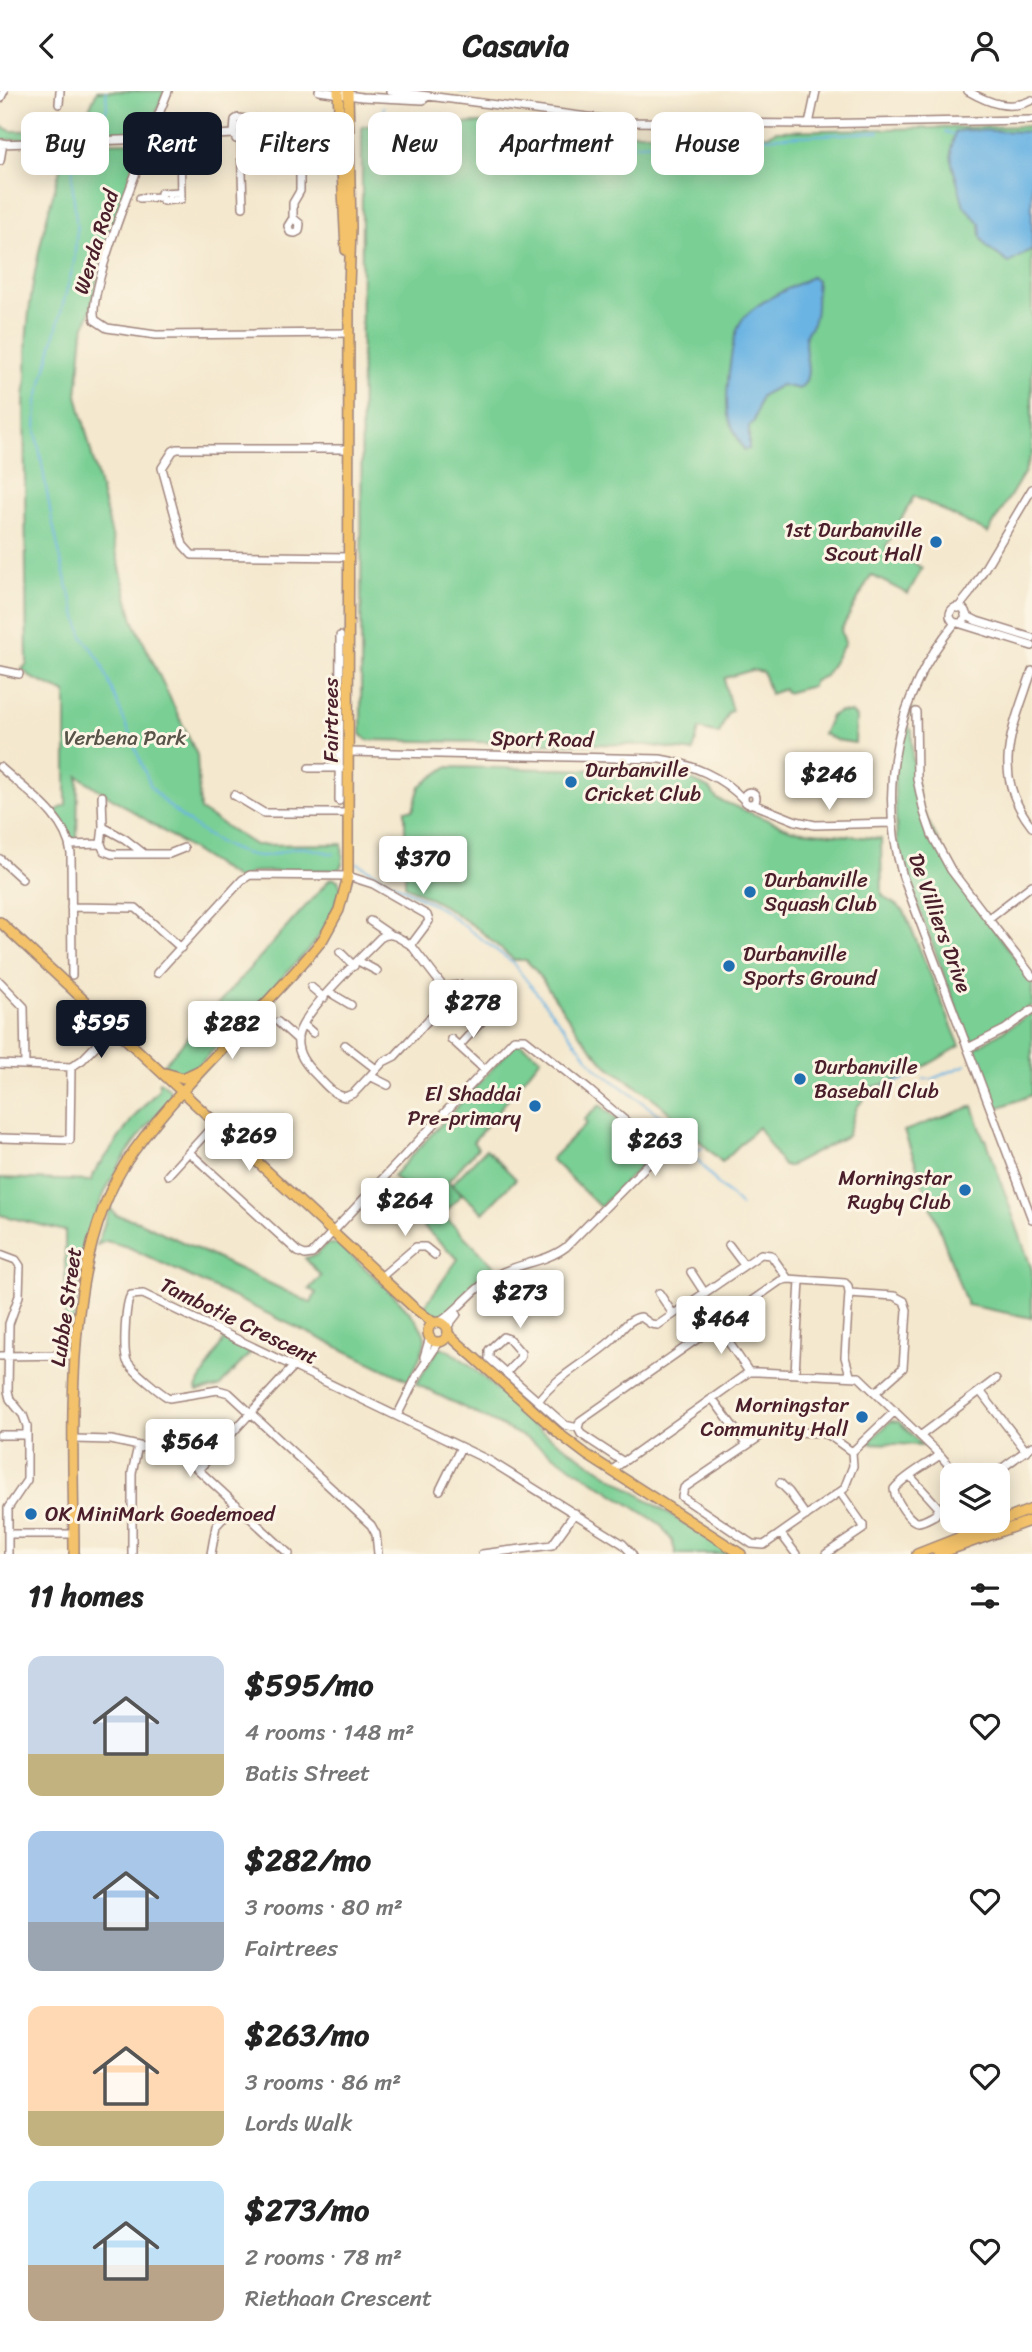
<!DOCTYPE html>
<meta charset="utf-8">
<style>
:root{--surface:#fff;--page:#f2f2f2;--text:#222;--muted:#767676;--accent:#111827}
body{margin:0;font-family:Sriracha,sans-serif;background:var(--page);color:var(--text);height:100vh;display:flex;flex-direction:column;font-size:26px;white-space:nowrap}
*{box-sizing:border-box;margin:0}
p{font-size:23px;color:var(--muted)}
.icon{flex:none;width:38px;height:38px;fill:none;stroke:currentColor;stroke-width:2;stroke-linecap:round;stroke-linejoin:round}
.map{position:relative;height:1463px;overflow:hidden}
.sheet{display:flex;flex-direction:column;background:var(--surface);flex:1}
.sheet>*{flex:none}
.banner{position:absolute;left:21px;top:21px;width:990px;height:63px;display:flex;gap:14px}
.buttons{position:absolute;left:940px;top:1372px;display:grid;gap:14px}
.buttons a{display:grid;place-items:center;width:70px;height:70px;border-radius:14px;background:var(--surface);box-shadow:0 4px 18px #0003;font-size:35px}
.price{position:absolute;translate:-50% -60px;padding:0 16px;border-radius:7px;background:#fff;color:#222;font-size:23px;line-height:46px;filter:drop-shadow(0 2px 4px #0008)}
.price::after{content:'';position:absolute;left:50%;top:42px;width:21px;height:16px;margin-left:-10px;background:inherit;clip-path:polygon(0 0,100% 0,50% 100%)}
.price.active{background:var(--accent);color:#fff}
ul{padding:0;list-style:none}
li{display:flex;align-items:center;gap:21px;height:175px;padding:0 28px}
li span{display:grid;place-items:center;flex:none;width:196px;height:140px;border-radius:14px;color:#555}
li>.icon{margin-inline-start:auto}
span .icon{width:84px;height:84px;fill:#fffc;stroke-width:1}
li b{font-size:30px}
h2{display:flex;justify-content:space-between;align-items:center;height:84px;padding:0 28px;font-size:30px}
.tag{padding:0 24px;border-radius:14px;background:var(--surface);box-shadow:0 4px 18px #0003;font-size:24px;line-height:63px}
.tag.active{background:var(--accent);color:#fff}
header{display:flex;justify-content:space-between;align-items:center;height:91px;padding:0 28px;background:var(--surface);font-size:32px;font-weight:700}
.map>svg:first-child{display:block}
.green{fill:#79cf94;stroke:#627760;stroke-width:2}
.water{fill:#6bb4e3;stroke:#5a6a87;stroke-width:2}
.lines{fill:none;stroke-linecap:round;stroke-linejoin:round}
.stream{stroke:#6bb4e3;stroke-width:2}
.minor-casing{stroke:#9f847c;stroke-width:10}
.major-casing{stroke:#9f847c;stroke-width:12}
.minor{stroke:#fff;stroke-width:7}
.major{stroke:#f3c26a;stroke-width:9}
.poi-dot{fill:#1f6fb2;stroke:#fcf5e5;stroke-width:2.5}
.labels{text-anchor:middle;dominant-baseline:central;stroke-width:6;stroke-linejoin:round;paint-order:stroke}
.street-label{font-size:21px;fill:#4a1f2b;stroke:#fcf5e5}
.poi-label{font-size:21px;fill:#4a1f2b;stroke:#fcf5e5;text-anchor:start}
.park-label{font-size:21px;fill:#58544a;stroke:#fcf5e5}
</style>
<header><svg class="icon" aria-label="back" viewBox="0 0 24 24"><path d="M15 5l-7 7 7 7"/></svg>Casavia<svg class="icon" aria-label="person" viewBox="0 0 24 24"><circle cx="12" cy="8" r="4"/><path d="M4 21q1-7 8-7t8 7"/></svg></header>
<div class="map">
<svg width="1032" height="1463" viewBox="0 0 1032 1463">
<rect width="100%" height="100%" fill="#fcf5e5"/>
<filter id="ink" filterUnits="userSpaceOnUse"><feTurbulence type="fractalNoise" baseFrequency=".0143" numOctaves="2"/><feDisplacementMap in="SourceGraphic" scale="14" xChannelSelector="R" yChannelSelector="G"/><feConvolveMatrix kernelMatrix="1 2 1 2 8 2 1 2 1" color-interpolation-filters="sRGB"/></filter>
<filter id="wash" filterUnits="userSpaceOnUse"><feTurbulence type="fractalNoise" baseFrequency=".00686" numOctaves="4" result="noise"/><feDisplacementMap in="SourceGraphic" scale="28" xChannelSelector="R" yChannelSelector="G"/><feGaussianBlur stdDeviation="1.57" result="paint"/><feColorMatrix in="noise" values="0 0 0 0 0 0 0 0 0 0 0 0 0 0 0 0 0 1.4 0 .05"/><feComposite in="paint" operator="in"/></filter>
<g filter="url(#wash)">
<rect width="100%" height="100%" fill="#f4e8ce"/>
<path class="green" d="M 97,0 L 165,0 L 147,44 L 144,45 L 0,49 L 0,35 L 11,40 L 80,39 Z
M 523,31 L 574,41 L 768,44 L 776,40 L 1032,35 L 1032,362 L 1024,382 L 988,442 L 914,405 L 886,456 L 922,477 L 908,503 L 871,484 L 841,539 L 845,552 L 825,585 L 814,590 L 812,595 L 786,602 L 784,598 L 770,603 L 763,581 L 752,579 L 725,587 L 725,594 L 732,620 L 728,621 L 719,643 L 699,638 L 693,661 L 647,654 L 367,649 L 361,643 L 362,37 L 363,35 Z
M 142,51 L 144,58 L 101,171 L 90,222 L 83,240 L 77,304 L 133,529 L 197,664 L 200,719 L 255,754 L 342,753 L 343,773 L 339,779 L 252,781 L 239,789 L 78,685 L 77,749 L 71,748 L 64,733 L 54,721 L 66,714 L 66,602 L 32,587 L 22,578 L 27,573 L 24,305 C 28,284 25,262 27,241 C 32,177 49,114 68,52 Z
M 909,618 L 914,619 L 913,623 L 909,624 L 906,634 L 912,640 L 912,663 L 919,712 L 960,794 L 1032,889 L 1032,914 L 1009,931 L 974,950 L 967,945 L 908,788 L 897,750 L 894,684 L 900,650 Z
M 839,621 L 851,622 L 856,626 L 855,652 L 836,649 L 823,643 L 831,625 Z
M 447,676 L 657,680 L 694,690 L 710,698 L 717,708 L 792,739 L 881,748 L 882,804 L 904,820 L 960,955 C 929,974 898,992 861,999 L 864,1008 L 857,1016 L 847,1045 L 790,1075 L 783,1075 L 758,1036 L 722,1071 L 657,1010 L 605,973 L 581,945 L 536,880 L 526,869 L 514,869 L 478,838 L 444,815 L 405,794 L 405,719 L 413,719 L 420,695 Z
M 331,787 L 338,789 L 341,797 L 330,828 L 313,854 L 193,980 C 179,985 176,978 163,974 Z
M 1032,922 L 1032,1004 L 995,1018 L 973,962 L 974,958 Z
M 519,952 L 541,967 L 473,1051 L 478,1057 L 448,1090 L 461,1104 L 443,1124 L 497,1178 L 481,1188 L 444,1225 L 438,1225 L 433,1221 L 431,1223 L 424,1216 L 458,1168 L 407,1121 L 418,1108 L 393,1085 L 514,954 Z
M 159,990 L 169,997 L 171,1004 L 169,1010 C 140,1041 114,1077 98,1117 C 81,1159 78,1208 70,1253 L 67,1259 L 60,1261 L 60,1258 L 65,1253 L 65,1140 L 0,1124 L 0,1087 L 91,1090 L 98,1074 L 100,1074 L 133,1027 L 159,998 Z
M 600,1014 L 647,1054 L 650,1060 L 648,1068 L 600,1116 L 551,1068 L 587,1032 L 584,1029 Z
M 973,1015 L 984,1048 L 986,1048 L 1032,1179 L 1032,1227 L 967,1214 L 904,1040 Z
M 486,1058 L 516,1088 L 483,1122 L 452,1093 Z
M 110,1117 L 116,1124 L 138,1130 L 311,1212 L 316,1202 L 309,1198 L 321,1185 L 305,1167 L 316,1164 L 326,1153 L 338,1153 C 355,1169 427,1228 425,1249 C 424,1260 414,1279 409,1290 L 128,1156 L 106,1150 L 97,1154 Z
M 226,1245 L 252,1260 L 219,1296 L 197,1300 L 196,1297 Z
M 440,1256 C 466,1263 519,1323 544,1342 L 731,1463 L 676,1463 L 672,1450 L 660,1433 L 528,1348 L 416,1293 Z
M 891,1330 L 899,1331 L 922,1354 L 868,1352 Z"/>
<path class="water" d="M 966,39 L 1032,41 L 1032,158 L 1009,172 L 987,156 L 981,146 L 980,133 L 964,115 L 952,73 L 951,58 L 955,41 Z
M 811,186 L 817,189 C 815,202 818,216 814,229 C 813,234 808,238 806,244 C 801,262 817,284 799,298 L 781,294 L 761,305 L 754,330 L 749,336 L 749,358 L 744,359 C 738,348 731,336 728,324 C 725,306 731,243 742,229 C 756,210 791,197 811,186 Z"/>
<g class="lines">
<path class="stream" d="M 459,0 L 469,2
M 371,34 L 381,27 L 384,16
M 537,36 L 563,57 L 879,41
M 945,41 L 953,43
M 91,43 L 101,30 L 107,17 L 106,0
M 79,56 L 74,67 L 72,90 L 77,138 L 74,172 L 37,311 L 36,340 L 51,424 L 64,483 L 83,546 L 100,569 L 151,696 C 172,722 226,764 260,765 C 272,766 284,759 296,757 C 308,755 322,761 334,763
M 357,772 L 443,819 L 512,871 L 596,977 L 662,1026 L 717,1092 L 741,1115
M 981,969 L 983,969
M 924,988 L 932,988 L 966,974
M 863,1000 L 881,997 L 912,985
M 690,1062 L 702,1057"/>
</g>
</g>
<g filter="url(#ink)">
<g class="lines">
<g class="minor-casing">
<path id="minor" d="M 168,0 C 154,37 85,200 95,229 L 107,237 L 156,244 L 349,242
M 319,0 L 362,6 L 423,9
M 390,0 L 626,31 L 809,33 L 1032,29
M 968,0 C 989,12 1009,20 1032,9
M 0,8 L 4,0
M 59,13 L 60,0
M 809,33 L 816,0
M 234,43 L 235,29 L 238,27 L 295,34 L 300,45 L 300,100 L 293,112 L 293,127 L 288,135 L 290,141 L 295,142 L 299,140 L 300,133 L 293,127
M 150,48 L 156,52 L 175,50 L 178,46
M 241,48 L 243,116
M 0,53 L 150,48 C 157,43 171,42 178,46 L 234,43 L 236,48 L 246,48 L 248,28
M 0,70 L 3,52
M 161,106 L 163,110 L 181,108 L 180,46
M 140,107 L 161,106 L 161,102 L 181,101
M 349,466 L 192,464 L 183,454 L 162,377 L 173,360 L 177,358 L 349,358
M950 524a8 8 0 1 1 16 0a8 8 0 1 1-16 0Z
M 958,517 L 970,502 L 1032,398
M 965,524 L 977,530 L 1032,547
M 955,532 C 896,603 877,698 903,786 L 1032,1128
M 958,532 L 1032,555
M 0,579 L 19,583
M 1032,580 C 1013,638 989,681 1032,736
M 916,621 L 917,688 L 924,721 L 932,744 L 951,779 L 1032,885
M 349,661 L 660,668 C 691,673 723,686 744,709
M 0,676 C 26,700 67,725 71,763 L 72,884
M 309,677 L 340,677
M744 707a6 6 0 1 1 12 0a6 6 0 1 1-12 0Z
M 234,704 L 264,722 L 349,722
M 102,705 L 103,736
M 339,710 L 340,545
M 753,713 L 796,730 L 815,734 L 892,732
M 101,753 L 103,736 L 125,748 L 143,762
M 70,754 L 101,753 L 104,760 L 112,763 L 169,763 L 184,757
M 0,768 L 22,788
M 71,816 L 136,817 L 181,857
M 989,827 L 1032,794
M 370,830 L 389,843
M 340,861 L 354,875
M 358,870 L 377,880
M 157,882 L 242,789 L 250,784 L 348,785 L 373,793 L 427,824 L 429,830 L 411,854 L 441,893 L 441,915 L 395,965 L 383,971 L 354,1002 L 345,1006 C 333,1004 325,993 316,984 C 306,974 296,962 298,946 C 301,922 361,867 380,847 C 392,839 400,848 411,854
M 0,891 L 24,916 L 25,974
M 311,896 L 324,907
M 442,896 L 460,894
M 329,901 L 351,914
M 278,931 L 298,949
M 304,934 L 313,942
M 451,948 L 485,979
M 345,954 L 376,978
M 459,955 L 493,918
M 968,957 L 1004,939 L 1032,919
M 0,973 L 71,976
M 71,976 L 82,969 L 113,937
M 370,985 L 388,994
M 0,1047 L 70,1049 L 71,976
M 189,1061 L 298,1161 L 305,1164 L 312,1163 L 514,948 L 525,948 L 589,999 L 656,1056 L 656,1065 L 566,1156 C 545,1172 517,1172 495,1185 C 474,1196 460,1218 440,1231
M 168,1084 L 209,1039
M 729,1154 L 744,1174
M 0,1163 L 16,1169 L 20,1175 L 19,1205 L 9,1233 L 8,1300 L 10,1308 L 23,1324 L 27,1335 L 27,1389 L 8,1417 L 8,1463
M 691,1181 L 704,1201
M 381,1186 L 416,1156 L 425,1156 L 435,1164
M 659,1202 L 673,1223
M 849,1202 L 845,1266 L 850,1284
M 717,1234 L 749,1281
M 447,1236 L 457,1223
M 0,1265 L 73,1264
M 424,1266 L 430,1246
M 506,1282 L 520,1267 L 521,1262 L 509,1248 L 503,1246 L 489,1259 L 489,1267 L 565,1334 L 578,1337
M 795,1283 L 800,1189
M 980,1300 L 1026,1360
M 712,1307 L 746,1353
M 538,1310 C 558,1284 587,1271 611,1250 C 621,1241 627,1228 641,1226 L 651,1233 L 658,1234 L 761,1163 L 771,1164 L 788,1188
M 397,1325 L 418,1283 L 439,1251
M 0,1344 L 27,1344
M 920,1345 L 996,1288
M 74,1348 L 111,1349 L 162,1360 L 191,1372 L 289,1463
M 852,1361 L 853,1375 L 844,1398 L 764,1454 L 752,1453 L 682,1406 L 684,1397 L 768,1340 L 821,1342 L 830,1345 L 852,1361 L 895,1320
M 622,1370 L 581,1343 L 578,1337 L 580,1330 L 780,1190 L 788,1188 L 845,1192 L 848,1195 L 849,1202 L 894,1205 L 904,1210 L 907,1219 L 903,1277 L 876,1301
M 199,1378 L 293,1276
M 612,1379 L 749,1281 L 758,1281 L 859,1286 L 940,1364 L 957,1384
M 993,1384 L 1032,1355
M 910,1385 L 939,1417 L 935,1424 C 931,1426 923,1431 918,1431 C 909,1431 894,1406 894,1398 C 906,1384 925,1375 940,1364
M 780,1392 L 789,1401 L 806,1425
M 440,1399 L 461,1356
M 8,1443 L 74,1443
M 781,1443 L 796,1463
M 132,1463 L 132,1382 L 138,1355
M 211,1463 L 216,1435 L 236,1413
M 378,1463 L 376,1443 L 371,1434 L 229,1302 L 218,1299 L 169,1307 C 160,1302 132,1279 127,1270 C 123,1260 125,1212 131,1204 L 143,1203 L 490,1370 L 623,1453 L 632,1463
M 482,1463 L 552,1454 L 575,1422
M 826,1463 L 863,1438 L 863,1434 L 840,1401"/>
</g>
<g class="major-casing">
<path id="major" d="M 338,0 L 346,159
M 0,831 L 412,1215 L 434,1232
M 165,982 L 183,987 L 200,979
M428 1241a10 10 0 1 1 20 0a10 10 0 1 1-20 0Z
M 448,1243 L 562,1345 L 587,1364 L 741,1463
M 74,1463 C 74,1341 59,1164 133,1061 C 171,1008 222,958 267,911 C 286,890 306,870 323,848 L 339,819 L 348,785 L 349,196 L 351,137 L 348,0
M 917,1463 L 1032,1418
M 938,1463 L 1032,1429"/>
</g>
<use href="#minor" class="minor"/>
<use href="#major" class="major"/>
</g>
</g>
<g class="poi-dot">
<circle cx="936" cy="451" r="7"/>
<circle cx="571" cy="691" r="7"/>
<circle cx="750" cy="801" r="7"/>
<circle cx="729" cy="875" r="7"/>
<circle cx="800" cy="988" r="7"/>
<circle cx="535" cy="1015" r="7"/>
<circle cx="965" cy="1099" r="7"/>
<circle cx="862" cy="1326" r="7"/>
<circle cx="31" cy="1423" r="7"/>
</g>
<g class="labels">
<g class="street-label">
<text transform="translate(96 151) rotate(-73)">Werda Road</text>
<text transform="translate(331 629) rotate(-90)">Fairtrees</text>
<text transform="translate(542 648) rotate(1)">Sport Road</text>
<text transform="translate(940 832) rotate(70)">De Villiers Drive</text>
<text transform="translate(66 1216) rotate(-82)">Lubbe Street</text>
<text transform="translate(239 1230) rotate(26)">Tambotie Crescent</text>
</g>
<g class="poi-label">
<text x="922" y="439" text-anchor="end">1st Durbanville<tspan x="922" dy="24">Scout Hall</tspan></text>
<text x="585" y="679">Durbanville<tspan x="585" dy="24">Cricket Club</tspan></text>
<text x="764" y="789">Durbanville<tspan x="764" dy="24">Squash Club</tspan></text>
<text x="743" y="863">Durbanville<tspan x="743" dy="24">Sports Ground</tspan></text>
<text x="814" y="976">Durbanville<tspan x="814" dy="24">Baseball Club</tspan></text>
<text x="521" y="1003" text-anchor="end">El Shaddai<tspan x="521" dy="24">Pre-primary</tspan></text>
<text x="951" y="1087" text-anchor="end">Morningstar<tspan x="951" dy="24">Rugby Club</tspan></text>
<text x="848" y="1314" text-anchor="end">Morningstar<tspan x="848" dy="24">Community Hall</tspan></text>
<text x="45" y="1423">OK MiniMark Goedemoed</text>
</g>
<g class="park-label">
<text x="125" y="647">Verbena Park</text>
</g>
</g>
</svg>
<div class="buttons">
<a><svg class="icon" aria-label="layers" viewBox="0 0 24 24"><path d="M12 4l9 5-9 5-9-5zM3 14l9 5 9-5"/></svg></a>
</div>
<b class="price" style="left:829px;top:721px">$246</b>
<b class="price" style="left:423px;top:805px">$370</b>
<b class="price" style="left:473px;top:949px">$278</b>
<b class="price active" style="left:101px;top:969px">$595</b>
<b class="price" style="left:232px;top:970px">$282</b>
<b class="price" style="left:249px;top:1082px">$269</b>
<b class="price" style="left:655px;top:1087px">$263</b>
<b class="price" style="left:405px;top:1147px">$264</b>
<b class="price" style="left:520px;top:1239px">$273</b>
<b class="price" style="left:721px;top:1265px">$464</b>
<b class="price" style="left:190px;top:1388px">$564</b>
<div class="banner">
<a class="tag">Buy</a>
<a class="tag active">Rent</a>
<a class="tag">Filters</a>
<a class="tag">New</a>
<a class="tag">Apartment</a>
<a class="tag">House</a>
</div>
</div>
<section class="sheet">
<h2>11 homes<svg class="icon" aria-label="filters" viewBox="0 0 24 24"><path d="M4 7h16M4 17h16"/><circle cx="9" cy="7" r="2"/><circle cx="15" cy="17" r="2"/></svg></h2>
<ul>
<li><span style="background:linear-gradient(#c9d6e8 70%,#c2b280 0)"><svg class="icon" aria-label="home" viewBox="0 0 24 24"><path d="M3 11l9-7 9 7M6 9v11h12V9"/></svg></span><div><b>$595/mo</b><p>4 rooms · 148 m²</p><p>Batis Street</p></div><svg class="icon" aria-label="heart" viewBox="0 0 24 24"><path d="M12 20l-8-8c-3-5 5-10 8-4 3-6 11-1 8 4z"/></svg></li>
<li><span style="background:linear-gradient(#a9c7e8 65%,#9aa5b1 0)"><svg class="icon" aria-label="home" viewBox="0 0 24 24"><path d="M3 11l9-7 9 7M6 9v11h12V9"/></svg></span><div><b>$282/mo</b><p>3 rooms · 80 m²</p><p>Fairtrees</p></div><svg class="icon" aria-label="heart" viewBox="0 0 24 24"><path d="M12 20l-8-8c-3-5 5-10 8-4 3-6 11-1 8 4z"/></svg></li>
<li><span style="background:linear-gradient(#ffd9b3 75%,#c2b280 0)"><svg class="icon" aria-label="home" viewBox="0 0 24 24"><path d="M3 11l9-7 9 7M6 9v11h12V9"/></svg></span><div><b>$263/mo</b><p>3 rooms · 86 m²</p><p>Lords Walk</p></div><svg class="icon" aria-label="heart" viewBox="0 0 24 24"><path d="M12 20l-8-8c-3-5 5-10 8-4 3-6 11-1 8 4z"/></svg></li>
<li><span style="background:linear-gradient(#bfe0f5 60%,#b9a48a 0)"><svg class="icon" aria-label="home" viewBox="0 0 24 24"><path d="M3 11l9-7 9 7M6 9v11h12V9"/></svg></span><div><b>$273/mo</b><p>2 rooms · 78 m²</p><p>Riethaan Crescent</p></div><svg class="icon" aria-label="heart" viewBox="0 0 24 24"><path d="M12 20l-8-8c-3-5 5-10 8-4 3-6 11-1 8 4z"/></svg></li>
</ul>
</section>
